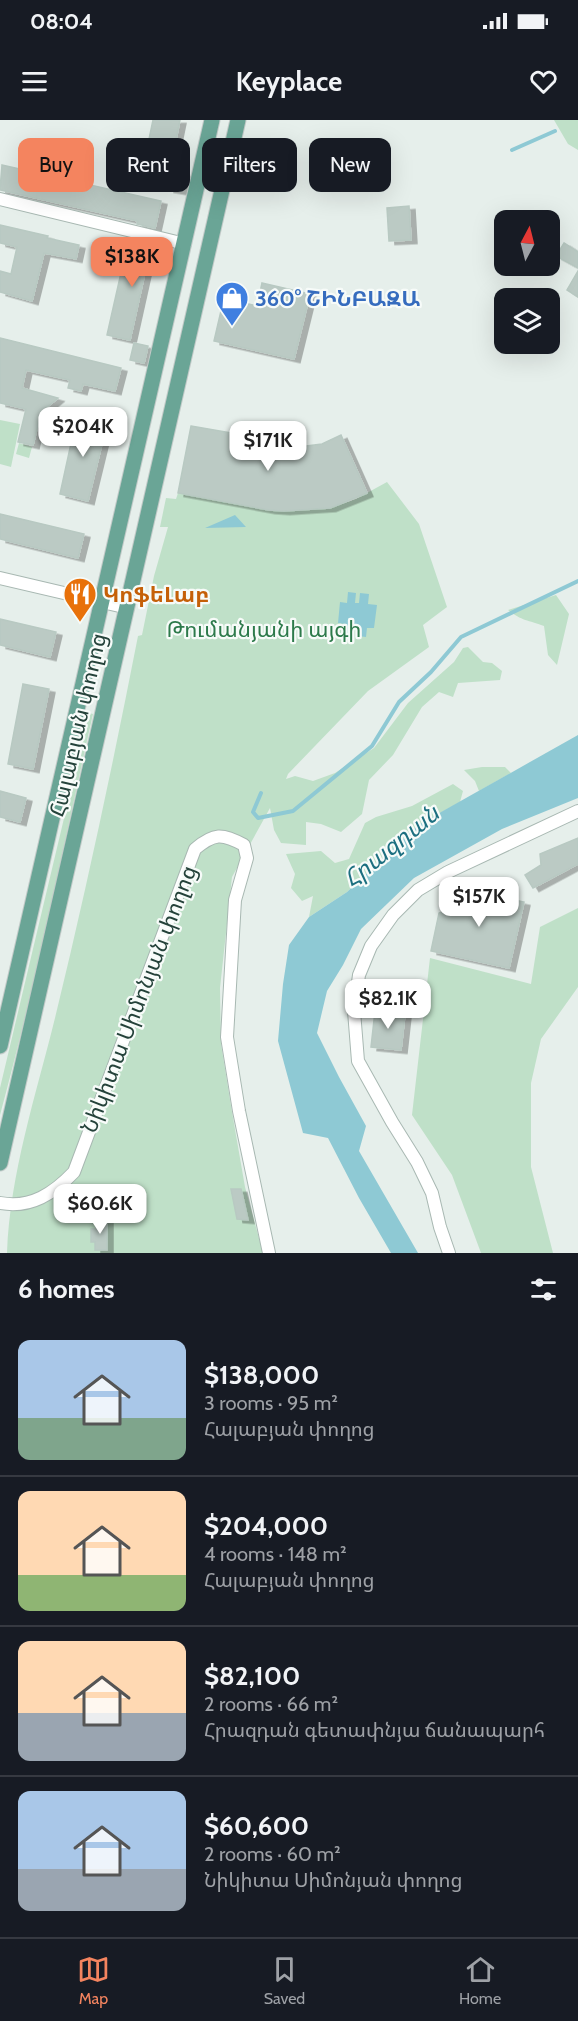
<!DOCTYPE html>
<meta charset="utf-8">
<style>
:root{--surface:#171b24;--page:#20242c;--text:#f1f3f6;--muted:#9ea1a6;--line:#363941;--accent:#f4845f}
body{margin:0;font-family:Cabin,"Noto Sans Armenian",sans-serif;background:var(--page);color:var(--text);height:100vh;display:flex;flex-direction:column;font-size:22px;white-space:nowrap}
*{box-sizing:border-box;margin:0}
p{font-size:20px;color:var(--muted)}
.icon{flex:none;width:33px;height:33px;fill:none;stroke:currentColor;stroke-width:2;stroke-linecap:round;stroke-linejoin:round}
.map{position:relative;height:1133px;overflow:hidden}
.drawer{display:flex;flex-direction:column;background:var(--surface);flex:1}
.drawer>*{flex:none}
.guide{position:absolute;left:18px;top:18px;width:543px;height:54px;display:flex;gap:12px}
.needle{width:39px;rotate:7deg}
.controls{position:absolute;left:494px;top:90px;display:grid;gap:12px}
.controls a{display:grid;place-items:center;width:66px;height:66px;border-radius:12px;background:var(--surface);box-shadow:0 6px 24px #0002;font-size:30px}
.price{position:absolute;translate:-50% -51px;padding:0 14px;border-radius:12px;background:#fff;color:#222;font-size:20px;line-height:39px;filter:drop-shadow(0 2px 3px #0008)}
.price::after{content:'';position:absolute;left:50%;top:36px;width:18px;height:14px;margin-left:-9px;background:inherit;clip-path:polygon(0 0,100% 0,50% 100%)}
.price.active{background:var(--accent);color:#111}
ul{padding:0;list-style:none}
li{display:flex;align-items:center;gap:18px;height:150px;padding:0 18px}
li+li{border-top:2px solid var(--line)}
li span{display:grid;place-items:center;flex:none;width:168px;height:120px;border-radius:12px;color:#555}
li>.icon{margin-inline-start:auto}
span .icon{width:72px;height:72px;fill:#fffc;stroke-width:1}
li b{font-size:26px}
h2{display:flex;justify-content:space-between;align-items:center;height:72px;padding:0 18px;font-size:26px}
.pill{padding:0 21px;border-radius:12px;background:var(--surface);box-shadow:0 6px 24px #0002;font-size:21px;line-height:54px}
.pill.active{background:var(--accent);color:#111}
.status{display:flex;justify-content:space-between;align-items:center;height:42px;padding:0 30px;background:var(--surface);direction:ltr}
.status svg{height:16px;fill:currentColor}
header{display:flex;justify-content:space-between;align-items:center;height:78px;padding:0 18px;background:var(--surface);font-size:27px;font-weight:700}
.dock{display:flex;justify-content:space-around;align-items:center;height:84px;border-top:2px solid var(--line);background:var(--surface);font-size:16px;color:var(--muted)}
.dock a{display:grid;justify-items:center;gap:3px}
.dock .active{color:var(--accent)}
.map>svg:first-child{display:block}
.green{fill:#bfe0c8}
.water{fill:#8ec9d4}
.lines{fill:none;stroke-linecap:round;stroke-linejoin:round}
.stream{stroke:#8ec9d4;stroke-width:4}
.building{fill:#bbcac4;stroke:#b8c9c2;stroke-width:1.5;filter:url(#shadow)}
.minor-casing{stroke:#a8b8b2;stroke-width:14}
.major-casing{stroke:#c2cac8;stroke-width:17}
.minor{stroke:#fff;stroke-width:12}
.major{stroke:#6aa596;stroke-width:15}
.labels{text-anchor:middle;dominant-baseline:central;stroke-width:4.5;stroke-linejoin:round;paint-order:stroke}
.shop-label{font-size:22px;font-weight:bold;fill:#366cbe;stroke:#f7fbf9;text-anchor:start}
.food-label{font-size:22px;font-weight:bold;fill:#c56008;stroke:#f7fbf9;text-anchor:start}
.park-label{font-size:22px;fill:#2d7a4b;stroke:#f7fbf9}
.street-label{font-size:22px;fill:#24423a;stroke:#f7fbf9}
.water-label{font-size:24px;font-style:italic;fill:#1c6f80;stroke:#f7fbf9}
</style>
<div class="status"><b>08:04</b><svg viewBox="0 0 49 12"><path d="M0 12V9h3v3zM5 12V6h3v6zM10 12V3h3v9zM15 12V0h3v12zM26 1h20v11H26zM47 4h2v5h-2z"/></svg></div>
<header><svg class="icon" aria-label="menu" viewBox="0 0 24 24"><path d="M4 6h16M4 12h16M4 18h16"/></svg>Keyplace<svg class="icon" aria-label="heart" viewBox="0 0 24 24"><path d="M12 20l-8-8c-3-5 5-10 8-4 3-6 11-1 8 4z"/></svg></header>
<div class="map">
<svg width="578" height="1133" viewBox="0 0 578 1133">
<defs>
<filter id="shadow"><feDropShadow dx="6" dy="3.5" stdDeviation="0" flood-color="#0004"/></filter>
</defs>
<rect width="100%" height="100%" fill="#e6efeb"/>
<path class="green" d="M 554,0 L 578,0 L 578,30 L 568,24 Z
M 0,300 L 20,304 L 11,347 L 0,344 Z
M 19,323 L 32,327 L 29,338 L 16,334 Z
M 387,362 L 419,404 L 447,487 L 423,505 L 429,527 L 368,571 L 288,654 L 286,659 L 295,656 L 313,661 L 335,653 L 374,628 L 408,583 L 454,542 L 463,528 L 468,527 L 483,542 L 492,543 L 502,551 L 500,560 L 458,563 L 453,577 L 439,572 L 422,587 L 393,635 L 369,660 L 362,694 L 341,712 L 321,704 L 306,702 L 306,725 L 281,723 L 274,710 L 270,688 L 232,757 L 220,868 L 221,924 L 232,992 L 245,1067 L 263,1133 L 7,1133 C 10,1053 36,975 55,898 C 86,771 113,644 138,516 L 142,515 L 154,456 L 168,407 L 160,407 L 166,378 L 176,379 L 178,373 L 269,390 L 298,390 L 330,388 L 356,379 Z
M 556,475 L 569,494 L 557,545 L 548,535 L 544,506 C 528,500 522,501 508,490 Z
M 89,593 L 93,594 C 63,728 36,862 0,995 L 0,968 Z
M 482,647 L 505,647 L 511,653 L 479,671 L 475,661 L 464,650 Z
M 453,664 L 463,671 L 460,682 L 418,705 L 347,772 L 309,797 L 313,776 L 302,781 L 291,768 L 295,754 L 286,734 L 321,731 L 335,743 L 349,739 L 365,703 L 376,697 L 412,686 Z
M 578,788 L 578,867 L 541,919 L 531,963 L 531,1047 L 553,1133 L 481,1133 L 452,1055 L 412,995 L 430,838 L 531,864 L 540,807 Z"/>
<path class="water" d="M 235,395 L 246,407 L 205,408 Z
M 348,472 L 356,473 L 355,483 L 359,483 L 360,473 L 369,474 L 368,484 L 377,485 L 374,508 L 367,508 L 366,517 L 357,516 L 357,506 L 353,505 L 352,515 L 344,514 L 345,504 L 338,503 L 340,482 L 347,483 Z
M 578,615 L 578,678 L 502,709 L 414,758 L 361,809 L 343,845 L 327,871 L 317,913 L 339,957 L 366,1006 L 359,1031 L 418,1133 L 391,1133 L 359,1078 L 328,1018 L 303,1013 L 278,921 L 283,864 L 289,825 L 309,797 L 347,772 L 418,705 Z"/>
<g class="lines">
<path class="stream" d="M 512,30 L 555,11
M 261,673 L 253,692 L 258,698 L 293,691 L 372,626 L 399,582 L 431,552 L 461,517 L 578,461"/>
</g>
<path class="building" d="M 153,0 L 180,0 L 169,53 L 143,48 Z
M 2,45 L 161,81 L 155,108 L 137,104 L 138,101 L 0,70 Z
M 171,52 L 186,54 L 184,68 L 180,71 L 168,69 Z
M 409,86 L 411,120 L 389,121 L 387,88 Z
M 0,105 L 48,116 L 47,118 L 79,125 L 76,139 L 44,133 L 32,181 L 0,172 L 0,151 L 11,154 L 17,127 L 0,123 Z
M 134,120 L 152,124 L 151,127 L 170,131 L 167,143 L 148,139 L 130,220 L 107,215 L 125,135 L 130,137 Z
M 564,123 L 578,132 L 578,148 L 556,136 Z
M 578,151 L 578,177 L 567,170 Z
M 262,163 L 310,174 L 294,239 L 214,221 L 224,178 L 257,186 Z
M 0,218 L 121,248 L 115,271 L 83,264 L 81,271 L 68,268 L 70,260 L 26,250 L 22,268 L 58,278 L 41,292 L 33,325 L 18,322 L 26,289 L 0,283 Z
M 134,223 L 148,226 L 144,243 L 130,240 Z
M 77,296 L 107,303 L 88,381 L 60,374 Z
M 191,306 L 306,326 L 322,324 L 341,315 L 367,373 L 330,388 L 284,391 L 269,390 L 178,373 Z
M 0,394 L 84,414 L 78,438 L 0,419 Z
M 0,499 L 56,512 L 50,537 L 0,525 Z
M 23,564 L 49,569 L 33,649 L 8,644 Z
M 0,671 L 26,678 L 20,702 L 0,697 Z
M 578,718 L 578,744 L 533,768 L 525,755 L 541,745 L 540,734 Z
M 465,769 L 524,782 L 509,848 L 431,831 L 439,793 L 450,789 L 455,778 Z
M 375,891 L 405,894 L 401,930 L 371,927 Z
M 231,1069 L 241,1069 L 248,1100 L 237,1099 Z
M 96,1100 L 107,1100 L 107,1130 L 95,1130 L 95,1122 L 91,1122 L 91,1109 L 96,1109 Z"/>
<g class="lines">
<g class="minor-casing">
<path id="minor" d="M 0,79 L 185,124
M 0,458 L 128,488
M 0,1083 C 31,1089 54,1073 74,1052 L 195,729 C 214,713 222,713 244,725 L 247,738 L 235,780 L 227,917 L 239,991 L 269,1133
M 449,1133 L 440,1107 L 432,1073 L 417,1042 L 392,1002 L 358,941 L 354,891 L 359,855 L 371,826 L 393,795 L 418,770 L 448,752 L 578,691"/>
</g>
<g class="major-casing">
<path id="major" d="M 0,926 L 212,0
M 0,1043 L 238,0"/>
</g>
<use href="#minor" class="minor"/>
<use href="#major" class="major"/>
</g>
<defs>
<g id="shop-pin" transform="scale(1.725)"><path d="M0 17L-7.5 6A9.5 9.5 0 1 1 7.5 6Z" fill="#3f7fe0" stroke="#f7fbf9"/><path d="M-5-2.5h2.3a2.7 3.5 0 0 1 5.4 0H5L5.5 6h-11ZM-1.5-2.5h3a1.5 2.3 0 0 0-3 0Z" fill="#fff"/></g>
<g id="restaurant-pin" transform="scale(1.725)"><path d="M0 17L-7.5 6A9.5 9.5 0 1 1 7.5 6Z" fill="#e8710a" stroke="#f7fbf9"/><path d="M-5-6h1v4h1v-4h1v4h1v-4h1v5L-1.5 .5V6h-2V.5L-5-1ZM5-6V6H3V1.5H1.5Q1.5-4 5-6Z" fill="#fff"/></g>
</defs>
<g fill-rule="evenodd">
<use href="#shop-pin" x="232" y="178"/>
<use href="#restaurant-pin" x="80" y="474"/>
</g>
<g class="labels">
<g class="shop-label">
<text x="255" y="178">360° ՇԻՆԲԱԶԱ</text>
</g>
<g class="food-label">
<text x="103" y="474">ԿոֆեԼաբ</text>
</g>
<g class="park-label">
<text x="264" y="509">Թումանյանի այգի</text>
</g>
<g class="street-label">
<text transform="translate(78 605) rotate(-77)">Հալաբյան փողոց</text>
<text transform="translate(139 879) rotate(-69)">Նիկիտա Սիմոնյան փողոց</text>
</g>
<g class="water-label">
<text transform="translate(391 726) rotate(-39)">Հրազդան</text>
</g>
</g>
</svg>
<div class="controls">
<a><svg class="needle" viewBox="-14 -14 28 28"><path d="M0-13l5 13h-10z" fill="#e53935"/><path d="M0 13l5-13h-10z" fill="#9ea1a6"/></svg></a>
<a><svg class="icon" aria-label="layers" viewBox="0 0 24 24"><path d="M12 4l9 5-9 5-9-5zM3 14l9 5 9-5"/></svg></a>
</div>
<b class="price active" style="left:132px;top:168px">$138K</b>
<b class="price" style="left:83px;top:338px">$204K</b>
<b class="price" style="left:268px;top:352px">$171K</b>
<b class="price" style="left:479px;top:808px">$157K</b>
<b class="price" style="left:388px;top:910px">$82.1K</b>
<b class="price" style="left:100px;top:1115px">$60.6K</b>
<div class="guide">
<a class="pill active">Buy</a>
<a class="pill">Rent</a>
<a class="pill">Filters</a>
<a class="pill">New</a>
</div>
</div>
<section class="drawer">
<h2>6 homes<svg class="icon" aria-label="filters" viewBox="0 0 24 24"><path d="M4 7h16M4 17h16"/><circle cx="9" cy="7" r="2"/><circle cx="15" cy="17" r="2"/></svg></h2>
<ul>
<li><span style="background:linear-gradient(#a9c7e8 65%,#7fa58c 0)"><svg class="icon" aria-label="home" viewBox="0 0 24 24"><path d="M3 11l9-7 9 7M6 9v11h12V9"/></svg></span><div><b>$138,000</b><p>3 rooms · 95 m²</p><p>Հալաբյան փողոց</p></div></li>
<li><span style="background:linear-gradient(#ffd9b3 70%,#8fb573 0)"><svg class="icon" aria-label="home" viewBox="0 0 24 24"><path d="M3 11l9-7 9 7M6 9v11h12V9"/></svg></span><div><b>$204,000</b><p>4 rooms · 148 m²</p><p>Հալաբյան փողոց</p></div></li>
<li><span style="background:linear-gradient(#ffd9b3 60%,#9aa5b1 0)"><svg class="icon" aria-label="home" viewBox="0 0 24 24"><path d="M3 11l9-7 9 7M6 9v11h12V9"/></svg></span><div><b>$82,100</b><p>2 rooms · 66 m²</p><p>Հրազդան գետափնյա ճանապարհ</p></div></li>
<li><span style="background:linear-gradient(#a9c7e8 65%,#9aa5b1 0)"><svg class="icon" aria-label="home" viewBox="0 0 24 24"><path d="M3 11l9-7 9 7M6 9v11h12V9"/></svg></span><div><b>$60,600</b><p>2 rooms · 60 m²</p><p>Նիկիտա Սիմոնյան փողոց</p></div></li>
</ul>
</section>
<nav class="dock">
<a class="active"><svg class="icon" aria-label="map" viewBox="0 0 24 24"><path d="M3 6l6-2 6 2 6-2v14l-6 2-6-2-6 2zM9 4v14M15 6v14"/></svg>Map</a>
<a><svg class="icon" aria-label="saved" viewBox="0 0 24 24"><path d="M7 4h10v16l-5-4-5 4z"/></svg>Saved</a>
<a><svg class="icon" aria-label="home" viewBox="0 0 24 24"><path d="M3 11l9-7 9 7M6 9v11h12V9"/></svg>Home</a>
</nav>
